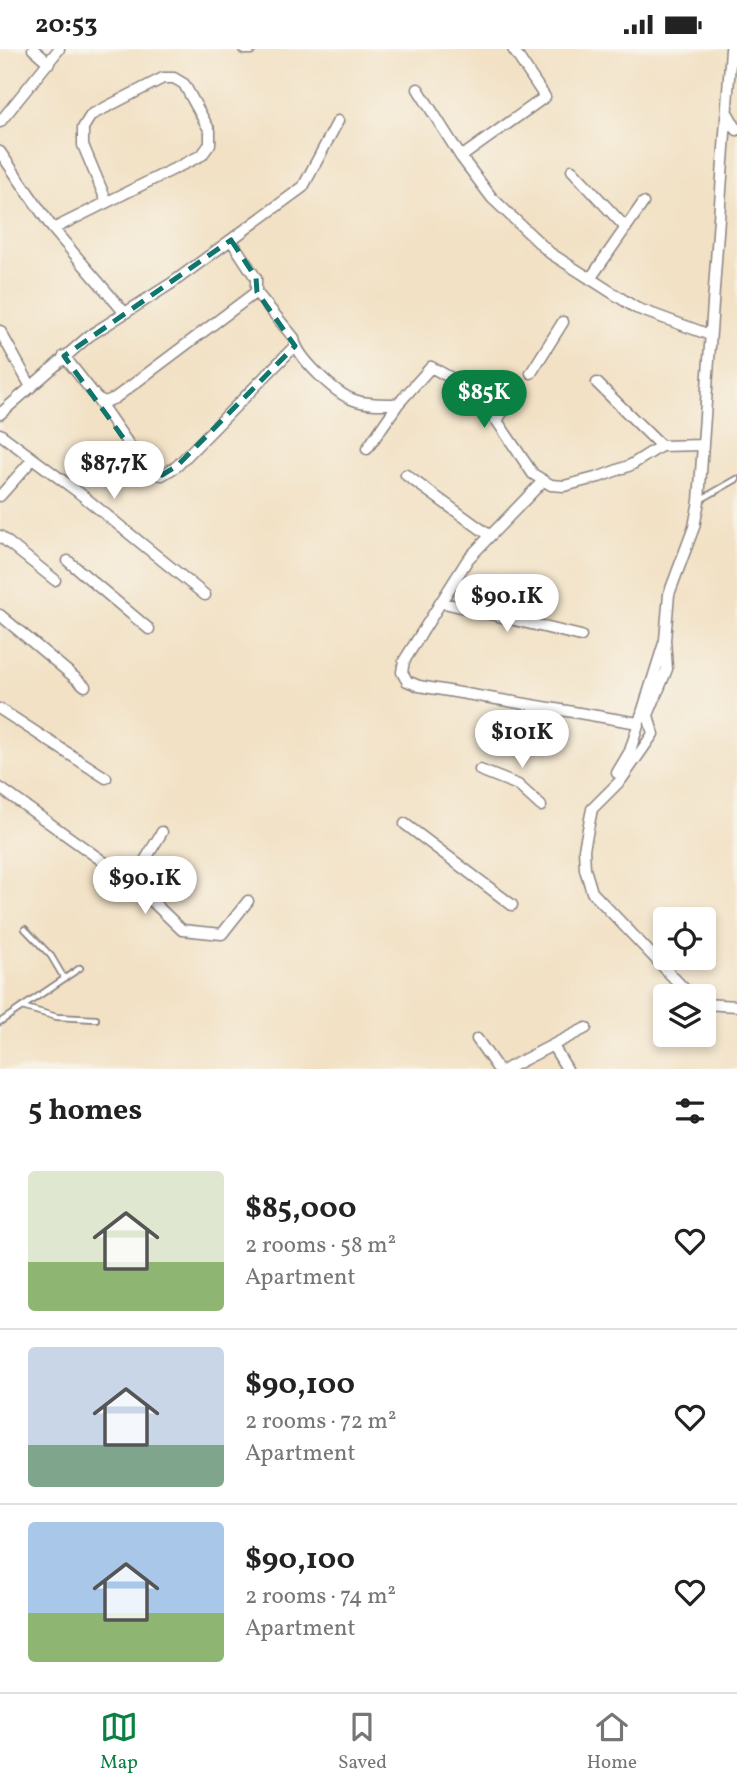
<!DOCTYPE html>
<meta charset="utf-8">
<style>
:root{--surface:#fff;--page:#f6f6f6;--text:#222;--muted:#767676;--line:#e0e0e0;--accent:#0b8043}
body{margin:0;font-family:Vollkorn,serif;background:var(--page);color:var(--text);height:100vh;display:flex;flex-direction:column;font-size:26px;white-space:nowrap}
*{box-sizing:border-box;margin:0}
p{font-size:23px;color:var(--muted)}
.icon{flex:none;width:38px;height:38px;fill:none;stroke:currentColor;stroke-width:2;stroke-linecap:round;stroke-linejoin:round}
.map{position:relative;height:1020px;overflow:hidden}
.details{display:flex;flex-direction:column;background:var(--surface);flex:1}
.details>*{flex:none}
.controls{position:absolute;left:653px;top:858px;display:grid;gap:14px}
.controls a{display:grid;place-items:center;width:63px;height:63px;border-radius:7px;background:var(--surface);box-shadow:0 4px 10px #0003;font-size:35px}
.price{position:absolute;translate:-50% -60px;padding:0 16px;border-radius:24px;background:#fff;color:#222;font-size:23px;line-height:46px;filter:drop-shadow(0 2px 4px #0008)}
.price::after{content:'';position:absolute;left:50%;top:42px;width:21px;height:16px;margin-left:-10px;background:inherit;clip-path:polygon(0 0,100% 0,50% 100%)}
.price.current{background:var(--accent);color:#fff}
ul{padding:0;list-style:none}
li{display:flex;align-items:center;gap:21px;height:175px;padding:0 28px}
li+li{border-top:2px solid var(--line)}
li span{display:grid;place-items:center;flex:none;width:196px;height:140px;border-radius:7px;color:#555}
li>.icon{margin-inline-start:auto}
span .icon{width:84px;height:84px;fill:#fffc;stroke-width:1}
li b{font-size:30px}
h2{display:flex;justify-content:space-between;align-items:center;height:84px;padding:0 28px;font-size:30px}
.status{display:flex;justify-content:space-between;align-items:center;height:49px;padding:0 35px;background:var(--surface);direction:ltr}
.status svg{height:19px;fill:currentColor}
.menu{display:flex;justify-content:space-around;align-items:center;height:98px;border-top:2px solid var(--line);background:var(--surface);font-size:19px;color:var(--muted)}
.menu a{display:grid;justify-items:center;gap:4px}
.menu .current{color:var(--accent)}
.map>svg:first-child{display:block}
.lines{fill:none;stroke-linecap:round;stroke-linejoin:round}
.lane-casing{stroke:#8a8280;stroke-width:8}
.street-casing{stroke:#8a8280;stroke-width:13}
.lane{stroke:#fff;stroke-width:4.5}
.street{stroke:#fff;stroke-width:10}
.marked{fill:none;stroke:#0f766e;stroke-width:5;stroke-dasharray:14 9;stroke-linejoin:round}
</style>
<div class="status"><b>20:53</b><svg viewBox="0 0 49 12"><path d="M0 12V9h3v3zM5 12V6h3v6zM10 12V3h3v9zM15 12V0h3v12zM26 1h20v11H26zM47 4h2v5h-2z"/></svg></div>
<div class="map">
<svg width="737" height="1020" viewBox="0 0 737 1020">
<rect width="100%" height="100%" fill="#f7f3e8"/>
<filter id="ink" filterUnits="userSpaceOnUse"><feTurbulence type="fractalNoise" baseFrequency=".0143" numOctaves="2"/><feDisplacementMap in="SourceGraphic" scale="14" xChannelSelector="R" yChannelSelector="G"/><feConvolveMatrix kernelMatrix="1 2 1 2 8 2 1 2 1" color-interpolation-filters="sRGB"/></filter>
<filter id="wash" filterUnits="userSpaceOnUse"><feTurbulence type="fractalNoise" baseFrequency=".00686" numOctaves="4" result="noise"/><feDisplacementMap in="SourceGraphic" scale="28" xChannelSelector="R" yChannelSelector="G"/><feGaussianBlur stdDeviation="1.57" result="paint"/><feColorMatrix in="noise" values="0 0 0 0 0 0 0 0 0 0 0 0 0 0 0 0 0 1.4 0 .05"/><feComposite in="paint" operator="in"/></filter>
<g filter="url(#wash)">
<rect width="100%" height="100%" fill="#f2e1c4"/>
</g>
<g filter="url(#ink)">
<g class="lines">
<g class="lane-casing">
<path id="lane" d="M 700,451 L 737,430
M 25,880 L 51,907 L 64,929
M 22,958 L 57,968 L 96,970
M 0,973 L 80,919"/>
</g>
<g class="street-casing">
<path id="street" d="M 33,0 L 49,14
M 244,0 L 251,0
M 418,40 L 461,108 L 492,149 L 550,204 L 636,259 L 710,286
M 728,65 L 737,81
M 0,73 L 59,0
M 0,103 L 53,180 L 124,263
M 461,108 L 545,48 L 513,0
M 572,121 L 626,179
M 53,180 L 202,106 L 210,95 L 210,82 L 184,35 L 174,29 L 163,29 L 91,66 L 83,79 L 83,96 L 106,151
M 590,230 L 643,154
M 256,243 L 294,289 C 296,308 336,345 354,351 C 368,356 384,355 398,355
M 0,282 L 30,336
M 64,307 L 97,349 L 105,353 L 115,349 L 256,243 L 256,229 L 231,191
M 531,324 L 563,273
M 597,334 L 661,397
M 97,350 L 148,423 L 162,426 L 177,417 L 295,297
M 0,365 L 89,287 L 172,234 L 303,138 L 338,72
M 497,372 L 514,344
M 0,385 L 78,443 L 205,546
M 367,400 L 398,355 L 431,318 L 460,334 L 497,372 L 533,425 L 551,436 L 564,437 L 599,428 L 631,416 L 661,397 L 703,396
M 406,426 L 489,486
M 542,433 L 468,510 L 404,612 L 402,623 L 407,632 L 419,637 L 638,674
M 0,447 L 32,411
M 0,487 L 55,531
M 68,512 L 149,580
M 440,553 L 581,587
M 0,566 L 85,637
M 0,660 L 106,729
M 480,721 L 518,736 L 541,757
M 617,724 L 630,702 L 665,591
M 0,739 L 132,833 L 182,881 L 222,885 L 248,852
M 405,775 L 512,856
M 132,833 L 162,783
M 691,947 L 592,843 L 585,820 L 584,800 L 592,760 L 621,731 L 653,685 L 648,666 L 667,620 L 665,591 L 669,545 L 694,478 L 699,452 L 731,0
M 704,955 L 737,957
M 477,990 L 498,1020
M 553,997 L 567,1020
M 506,1020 L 586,979"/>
</g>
<use href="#lane" class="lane"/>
<use href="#street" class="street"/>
</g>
</g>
<path class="marked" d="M 231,191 L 256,229 L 257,243 L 295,297 L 177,417 L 162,426 L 148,423 L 64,307 Z"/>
</svg>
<div class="controls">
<a><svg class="icon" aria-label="locate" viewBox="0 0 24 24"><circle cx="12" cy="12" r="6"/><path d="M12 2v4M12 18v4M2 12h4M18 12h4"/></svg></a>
<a><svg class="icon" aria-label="layers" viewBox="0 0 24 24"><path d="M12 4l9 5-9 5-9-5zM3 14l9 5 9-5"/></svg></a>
</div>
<b class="price current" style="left:484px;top:381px">$85K</b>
<b class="price" style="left:114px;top:452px">$87.7K</b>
<b class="price" style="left:507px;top:585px">$90.1K</b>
<b class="price" style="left:522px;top:721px">$101K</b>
<b class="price" style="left:145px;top:867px">$90.1K</b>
</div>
<section class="details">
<h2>5 homes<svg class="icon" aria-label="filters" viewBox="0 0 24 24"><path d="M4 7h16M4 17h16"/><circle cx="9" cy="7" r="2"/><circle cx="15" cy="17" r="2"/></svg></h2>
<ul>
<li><span style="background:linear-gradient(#dfe7d0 65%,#8fb573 0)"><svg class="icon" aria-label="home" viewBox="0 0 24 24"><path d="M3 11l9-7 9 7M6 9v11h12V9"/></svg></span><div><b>$85,000</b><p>2 rooms · 58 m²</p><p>Apartment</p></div><svg class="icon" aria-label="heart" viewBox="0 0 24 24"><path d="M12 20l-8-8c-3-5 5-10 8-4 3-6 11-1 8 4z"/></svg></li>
<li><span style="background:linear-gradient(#c9d6e8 70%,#7fa58c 0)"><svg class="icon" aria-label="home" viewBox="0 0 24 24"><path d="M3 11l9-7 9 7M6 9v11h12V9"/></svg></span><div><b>$90,100</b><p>2 rooms · 72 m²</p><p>Apartment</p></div><svg class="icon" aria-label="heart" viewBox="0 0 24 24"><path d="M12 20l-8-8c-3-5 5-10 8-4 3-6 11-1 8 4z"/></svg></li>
<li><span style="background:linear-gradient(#a9c7e8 65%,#8fb573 0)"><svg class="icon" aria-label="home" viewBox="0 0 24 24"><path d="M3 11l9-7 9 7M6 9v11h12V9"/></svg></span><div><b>$90,100</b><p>2 rooms · 74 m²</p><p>Apartment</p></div><svg class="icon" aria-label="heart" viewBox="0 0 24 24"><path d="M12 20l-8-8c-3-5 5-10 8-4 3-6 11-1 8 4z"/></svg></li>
</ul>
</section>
<nav class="menu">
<a class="current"><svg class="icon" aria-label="map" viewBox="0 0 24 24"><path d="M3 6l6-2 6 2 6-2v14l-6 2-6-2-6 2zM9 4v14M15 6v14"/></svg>Map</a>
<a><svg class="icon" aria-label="saved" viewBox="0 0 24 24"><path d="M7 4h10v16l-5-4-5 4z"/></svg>Saved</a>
<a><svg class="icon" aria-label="home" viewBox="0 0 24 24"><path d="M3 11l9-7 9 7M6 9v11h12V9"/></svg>Home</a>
</nav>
